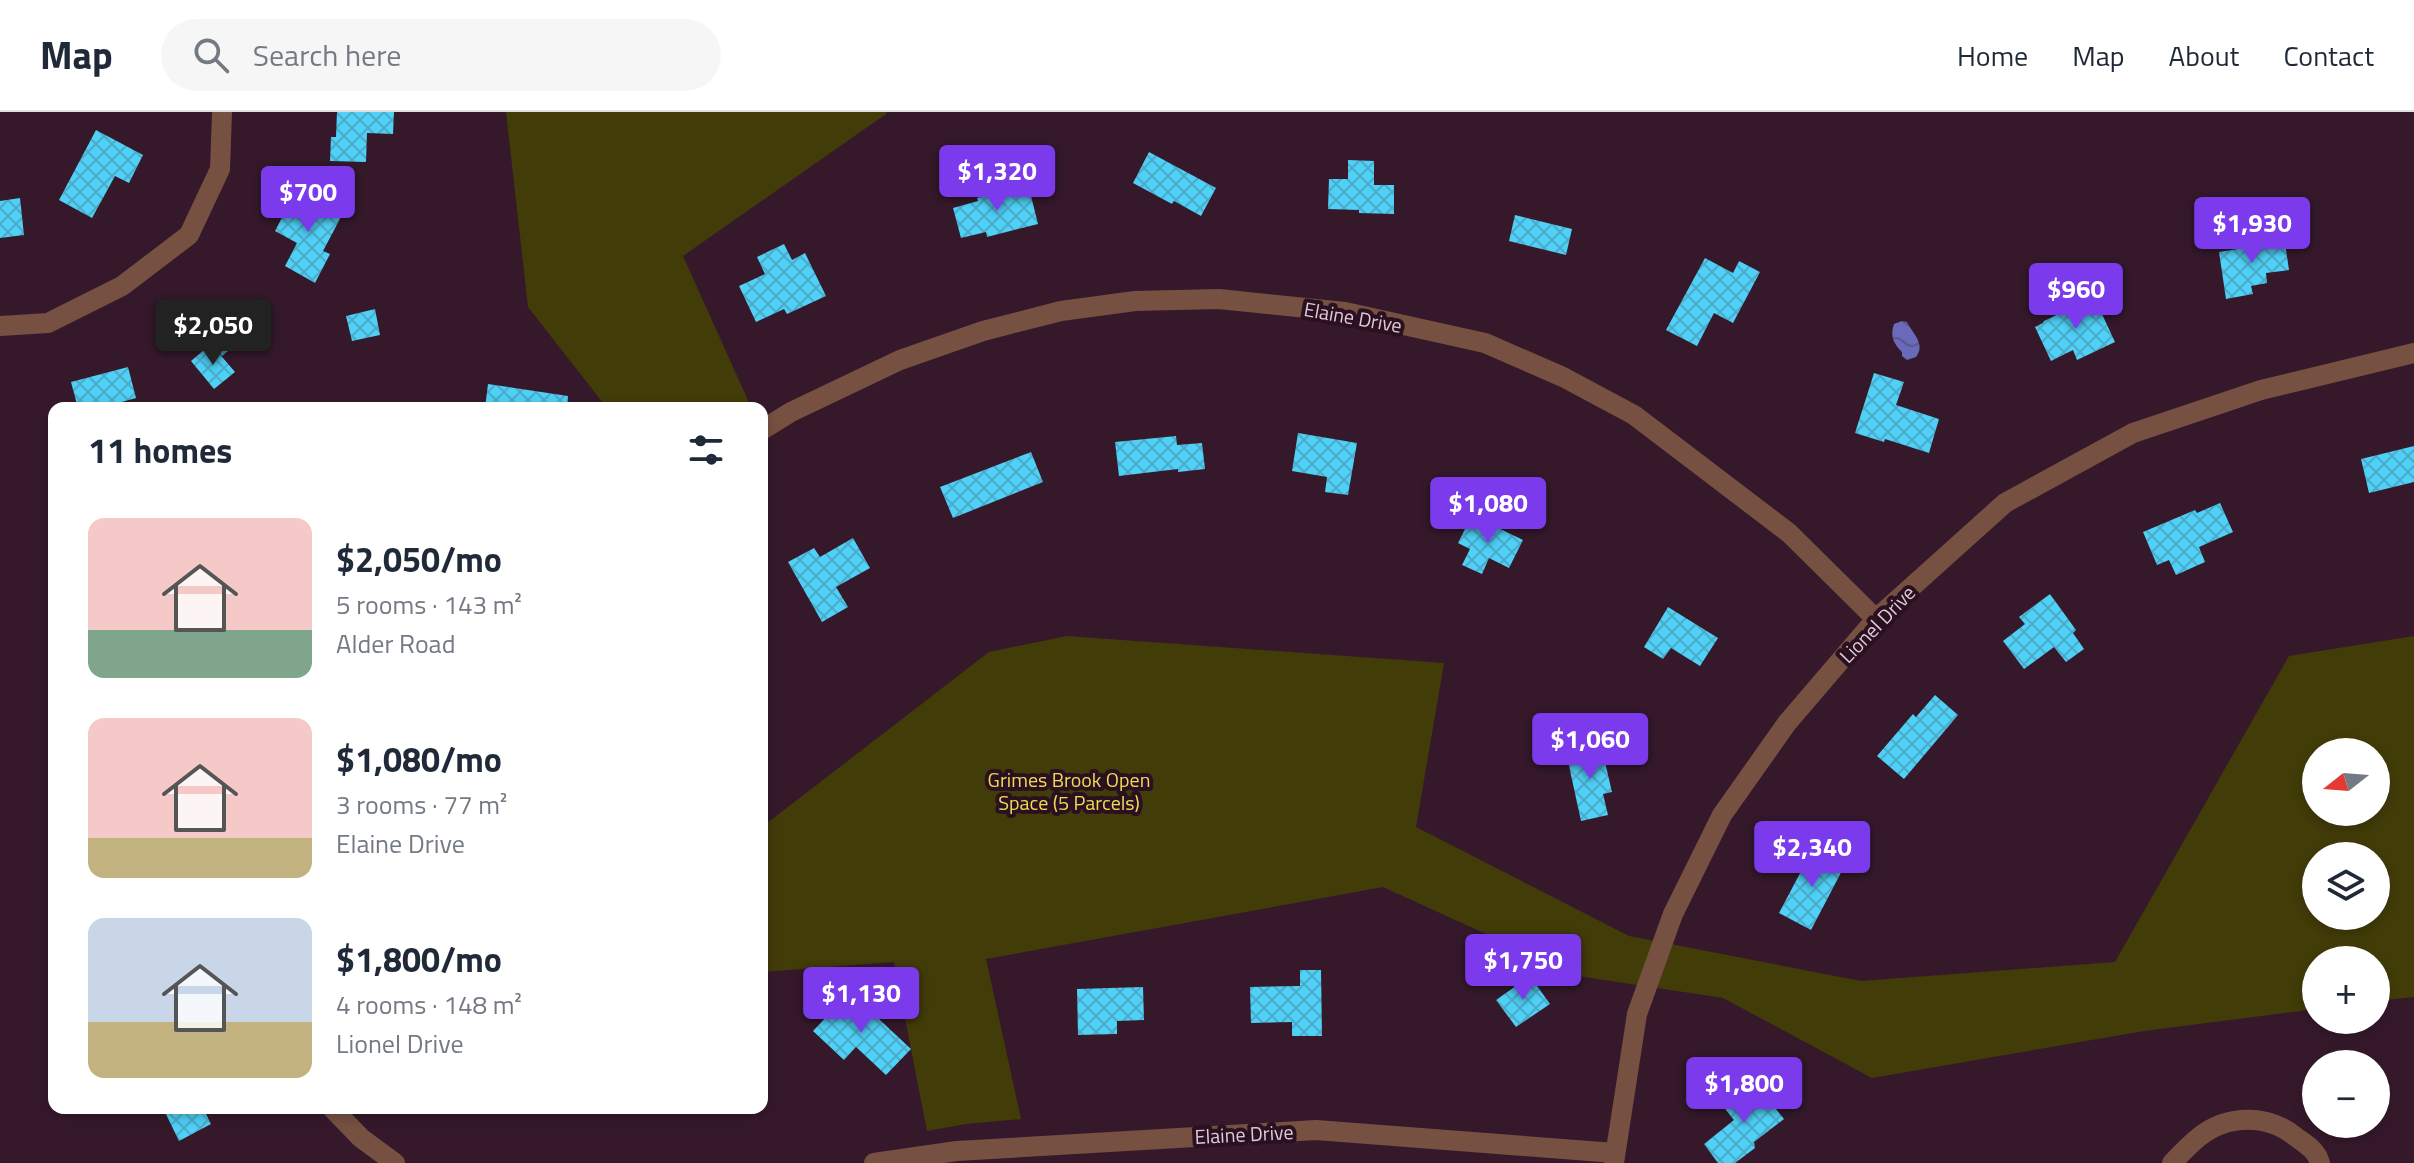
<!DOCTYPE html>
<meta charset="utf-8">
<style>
:root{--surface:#fff;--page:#f6f6f7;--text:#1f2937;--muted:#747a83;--line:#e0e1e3;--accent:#7c3aed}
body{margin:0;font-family:"Titillium Web",sans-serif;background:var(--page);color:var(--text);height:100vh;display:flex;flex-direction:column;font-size:30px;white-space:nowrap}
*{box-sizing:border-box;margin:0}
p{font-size:26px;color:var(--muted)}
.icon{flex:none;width:44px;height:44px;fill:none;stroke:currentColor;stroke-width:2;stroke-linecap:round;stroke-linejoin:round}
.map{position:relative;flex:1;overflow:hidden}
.details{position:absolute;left:48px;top:290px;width:720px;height:712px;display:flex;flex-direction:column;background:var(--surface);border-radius:16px;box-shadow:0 4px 12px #0003}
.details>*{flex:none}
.needle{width:52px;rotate:253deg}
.controls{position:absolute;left:2302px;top:626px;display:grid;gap:16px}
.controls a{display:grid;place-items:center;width:88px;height:88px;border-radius:50%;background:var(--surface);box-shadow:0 4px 12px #0003;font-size:40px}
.price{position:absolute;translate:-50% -68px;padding:0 18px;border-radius:8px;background:var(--accent);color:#fff;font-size:26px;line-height:52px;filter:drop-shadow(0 2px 4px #0008)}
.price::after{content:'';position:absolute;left:50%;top:48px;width:24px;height:18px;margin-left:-12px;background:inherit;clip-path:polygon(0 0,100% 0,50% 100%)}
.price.on{background:#222;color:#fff}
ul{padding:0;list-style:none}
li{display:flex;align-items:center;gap:24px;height:200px;padding:0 40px}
li span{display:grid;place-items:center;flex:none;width:224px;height:160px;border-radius:16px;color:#555}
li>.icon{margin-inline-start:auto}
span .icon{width:96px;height:96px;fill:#fffc;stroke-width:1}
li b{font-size:34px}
h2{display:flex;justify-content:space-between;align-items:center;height:96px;padding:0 40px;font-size:34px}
header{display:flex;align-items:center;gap:48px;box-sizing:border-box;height:112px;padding:0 40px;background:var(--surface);border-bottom:2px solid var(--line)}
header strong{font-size:38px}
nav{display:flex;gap:44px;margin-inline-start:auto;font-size:28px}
.search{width:560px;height:72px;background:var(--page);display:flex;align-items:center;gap:20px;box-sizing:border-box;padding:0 28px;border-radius:44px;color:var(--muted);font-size:30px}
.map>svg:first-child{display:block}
.green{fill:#423c09;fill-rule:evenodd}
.water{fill:url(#water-waves)}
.building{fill:url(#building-cross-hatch)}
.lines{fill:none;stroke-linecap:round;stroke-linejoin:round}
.minor{stroke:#765142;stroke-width:20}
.labels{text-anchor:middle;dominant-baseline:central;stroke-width:8;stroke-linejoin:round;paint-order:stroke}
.street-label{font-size:20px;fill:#decbd6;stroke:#2a1021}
.park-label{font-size:20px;fill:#eddc53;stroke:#2a1021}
</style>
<header>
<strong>Map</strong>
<div class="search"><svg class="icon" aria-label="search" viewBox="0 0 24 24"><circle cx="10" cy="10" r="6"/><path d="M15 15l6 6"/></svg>Search here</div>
<nav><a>Home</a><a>Map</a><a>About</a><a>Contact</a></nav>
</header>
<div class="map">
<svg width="2414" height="1051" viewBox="0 0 2414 1051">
<defs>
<pattern id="water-waves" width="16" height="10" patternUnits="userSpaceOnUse" patternTransform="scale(2)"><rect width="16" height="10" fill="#6a69ba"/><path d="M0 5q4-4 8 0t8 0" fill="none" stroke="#5a5789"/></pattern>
<pattern id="building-cross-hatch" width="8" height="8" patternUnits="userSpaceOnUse" patternTransform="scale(2)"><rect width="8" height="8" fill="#4ed0f7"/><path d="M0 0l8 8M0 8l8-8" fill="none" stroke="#4babc9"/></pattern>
</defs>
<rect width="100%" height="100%" fill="#35192b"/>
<path class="green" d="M 506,0 L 887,0 L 886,2 L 683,144 L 751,295 L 607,296 L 528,195 Z
M 1067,524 L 1444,551 L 1416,715 L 1629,824 L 1861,869 L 2115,850 L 2289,544 L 2414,524 L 2414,885 L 2376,889 L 2376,848 L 2316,848 L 2316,897 L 2144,919 L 1872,966 L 1723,886 L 1578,864 L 1383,775 L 986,847 L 1021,1007 L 966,1012 L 927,1019 L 894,850 L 762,860 L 762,715 L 989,540 ZM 2316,640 L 2376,640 L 2376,700 L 2316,700 ZM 2316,744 L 2376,744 L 2376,804 L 2316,804 Z"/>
<path class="water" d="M 1902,209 L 1907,210 C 1913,222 1926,232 1916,245 L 1907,248 L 1902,244 L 1902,240 C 1893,231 1890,224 1894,212 Z"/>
<path class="building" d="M 337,0 L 394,0 L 393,22 L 367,21 L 366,50 L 330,49 L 331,25 L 336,25 Z
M 96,18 L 143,43 L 129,71 L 115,64 L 92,106 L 59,88 Z
M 1149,40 L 1216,76 L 1201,104 L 1174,89 L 1172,92 L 1133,71 Z
M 1348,48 L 1374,49 L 1374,73 L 1394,73 L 1394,102 L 1359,101 L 1359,98 L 1328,97 L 1329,67 L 1348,67 Z
M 1028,72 L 1038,112 L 987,125 L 986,120 L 961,126 L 953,96 L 978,89 L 977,86 Z
M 296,79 L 342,103 L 323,139 L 330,142 L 315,171 L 285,154 L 297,131 L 275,119 Z
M 20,86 L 24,123 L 0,126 L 0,89 Z
M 1515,103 L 1572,117 L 1566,143 L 1509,129 Z
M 2284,124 L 2289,158 L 2266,161 L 2267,171 L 2251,174 L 2253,182 L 2226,187 L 2219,140 L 2244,136 L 2243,131 Z
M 784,132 L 792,148 L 805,141 L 826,184 L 787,202 L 784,197 L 756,210 L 739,174 L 765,162 L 757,145 Z
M 1705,146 L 1733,161 L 1739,149 L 1760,160 L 1733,211 L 1714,201 L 1697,234 L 1666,218 Z
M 2094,185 L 2115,230 L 2077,248 L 2073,238 L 2051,249 L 2035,215 L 2043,211 L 2044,209 Z
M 232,189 L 255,216 L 222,244 L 199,217 Z
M 375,197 L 380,223 L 352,229 L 346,204 Z
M 211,232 L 235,260 L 214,277 L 191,249 Z
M 128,255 L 136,286 L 100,296 L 78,296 L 71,270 Z
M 1874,261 L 1904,270 L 1896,293 L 1939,307 L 1929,341 L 1885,327 L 1884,330 L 1855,321 Z
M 488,272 L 568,284 L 567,296 L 485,296 Z
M 1298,321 L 1357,331 L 1348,383 L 1325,380 L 1327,365 L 1292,359 Z
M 1176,324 L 1177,333 L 1202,331 L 1205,357 L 1178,360 L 1178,357 L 1119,364 L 1115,330 Z
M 2414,334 L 2414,370 L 2369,381 L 2361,347 Z
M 1031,340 L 1043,370 L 953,406 L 940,375 Z
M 2220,391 L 2233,420 L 2199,435 L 2205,450 L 2176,463 L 2169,448 L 2157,453 L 2143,420 L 2195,398 L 2197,401 Z
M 1472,403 L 1523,428 L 1509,456 L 1489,446 L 1482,462 L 1462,453 L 1470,437 L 1458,431 Z
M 853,426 L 870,456 L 836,475 L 848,495 L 822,510 L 788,450 L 814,436 L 820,445 Z
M 2050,482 L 2076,518 L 2073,521 L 2084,537 L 2066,550 L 2054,535 L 2024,557 L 2003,529 L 2025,512 L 2019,505 Z
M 1668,495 L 1718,526 L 1700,554 L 1671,536 L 1663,547 L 1644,535 Z
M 1935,583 L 1958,603 L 1904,667 L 1877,644 L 1913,602 L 1916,605 Z
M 1601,633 L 1612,680 L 1603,682 L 1608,703 L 1581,709 L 1566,640 Z
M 1815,737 L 1845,753 L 1811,818 L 1779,801 L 1807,748 L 1809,750 Z
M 1300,858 L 1321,858 L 1322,924 L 1292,924 L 1292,910 L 1251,911 L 1250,875 L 1300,874 Z
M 1530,864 L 1550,892 L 1516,915 L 1496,888 Z
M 1143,875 L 1144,908 L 1117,909 L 1117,922 L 1078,923 L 1077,877 Z
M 850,880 L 911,937 L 886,963 L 856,935 L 844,948 L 813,919 Z
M 1753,969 L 1784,1007 L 1754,1030 L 1755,1036 L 1735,1051 L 1718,1051 L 1704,1032 L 1734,1008 L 1722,993 Z
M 163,996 L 203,996 L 211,1012 L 179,1029 Z"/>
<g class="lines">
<path class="minor" d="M 0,214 L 48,211 L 122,174 L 189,123 L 220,57 L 222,0
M 762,318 L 791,300 L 900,248 L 983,219 L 1061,199 L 1135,189 L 1219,187 L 1345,200 L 1485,231 L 1563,265 L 1634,303 L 1789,421 L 1876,507
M 332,996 L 361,1026 L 395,1051
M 874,1051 L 957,1039 L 1316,1018 L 1615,1041
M 1614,1051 L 1637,902 L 1673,802 L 1722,703 L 1787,611 L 1876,507 L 2005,391 L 2133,321 L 2261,278 L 2414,241
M 2172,1051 C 2181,1042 2189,1033 2199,1025 C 2228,1002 2268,1002 2296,1025 C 2307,1033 2316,1038 2320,1051"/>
</g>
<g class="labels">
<g class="street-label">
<text transform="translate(1353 205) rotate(10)">Elaine Drive</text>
<text transform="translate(1877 512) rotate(-46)">Lionel Drive</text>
<text transform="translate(1244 1022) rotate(-3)">Elaine Drive</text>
</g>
<g class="park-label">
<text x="1069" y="667">Grimes Brook Open<tspan x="1069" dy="23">Space (5 Parcels)</tspan></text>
</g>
</g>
</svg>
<div class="controls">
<a><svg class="needle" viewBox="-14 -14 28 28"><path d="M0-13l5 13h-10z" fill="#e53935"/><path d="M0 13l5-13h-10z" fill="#747a83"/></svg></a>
<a><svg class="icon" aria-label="layers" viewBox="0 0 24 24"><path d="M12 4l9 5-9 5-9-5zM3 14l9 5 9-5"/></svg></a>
<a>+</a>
<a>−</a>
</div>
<b class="price" style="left:997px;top:101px">$1,320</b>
<b class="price" style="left:308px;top:122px">$700</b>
<b class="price" style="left:2252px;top:153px">$1,930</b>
<b class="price" style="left:2076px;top:219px">$960</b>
<b class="price on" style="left:213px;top:255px">$2,050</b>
<b class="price" style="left:1488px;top:433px">$1,080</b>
<b class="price" style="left:1590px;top:669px">$1,060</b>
<b class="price" style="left:1812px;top:777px">$2,340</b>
<b class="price" style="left:1523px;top:890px">$1,750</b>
<b class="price" style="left:861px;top:923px">$1,130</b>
<b class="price" style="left:1744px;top:1013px">$1,800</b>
<section class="details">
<h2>11 homes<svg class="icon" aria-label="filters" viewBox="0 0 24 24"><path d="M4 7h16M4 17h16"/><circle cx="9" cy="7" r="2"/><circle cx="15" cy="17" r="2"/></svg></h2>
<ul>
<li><span style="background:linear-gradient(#f6c9c9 70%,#7fa58c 0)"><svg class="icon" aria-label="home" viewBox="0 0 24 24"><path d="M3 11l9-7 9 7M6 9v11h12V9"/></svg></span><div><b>$2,050/mo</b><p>5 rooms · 143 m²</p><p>Alder Road</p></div></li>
<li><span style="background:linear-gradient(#f6c9c9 75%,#c2b280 0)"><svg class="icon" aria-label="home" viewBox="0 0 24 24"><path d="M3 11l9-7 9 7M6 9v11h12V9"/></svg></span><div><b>$1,080/mo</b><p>3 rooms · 77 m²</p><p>Elaine Drive</p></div></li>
<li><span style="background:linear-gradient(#c9d6e8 65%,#c2b280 0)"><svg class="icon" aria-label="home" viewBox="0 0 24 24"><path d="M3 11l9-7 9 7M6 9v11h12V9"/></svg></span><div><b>$1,800/mo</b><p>4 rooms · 148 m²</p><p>Lionel Drive</p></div></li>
</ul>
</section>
</div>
